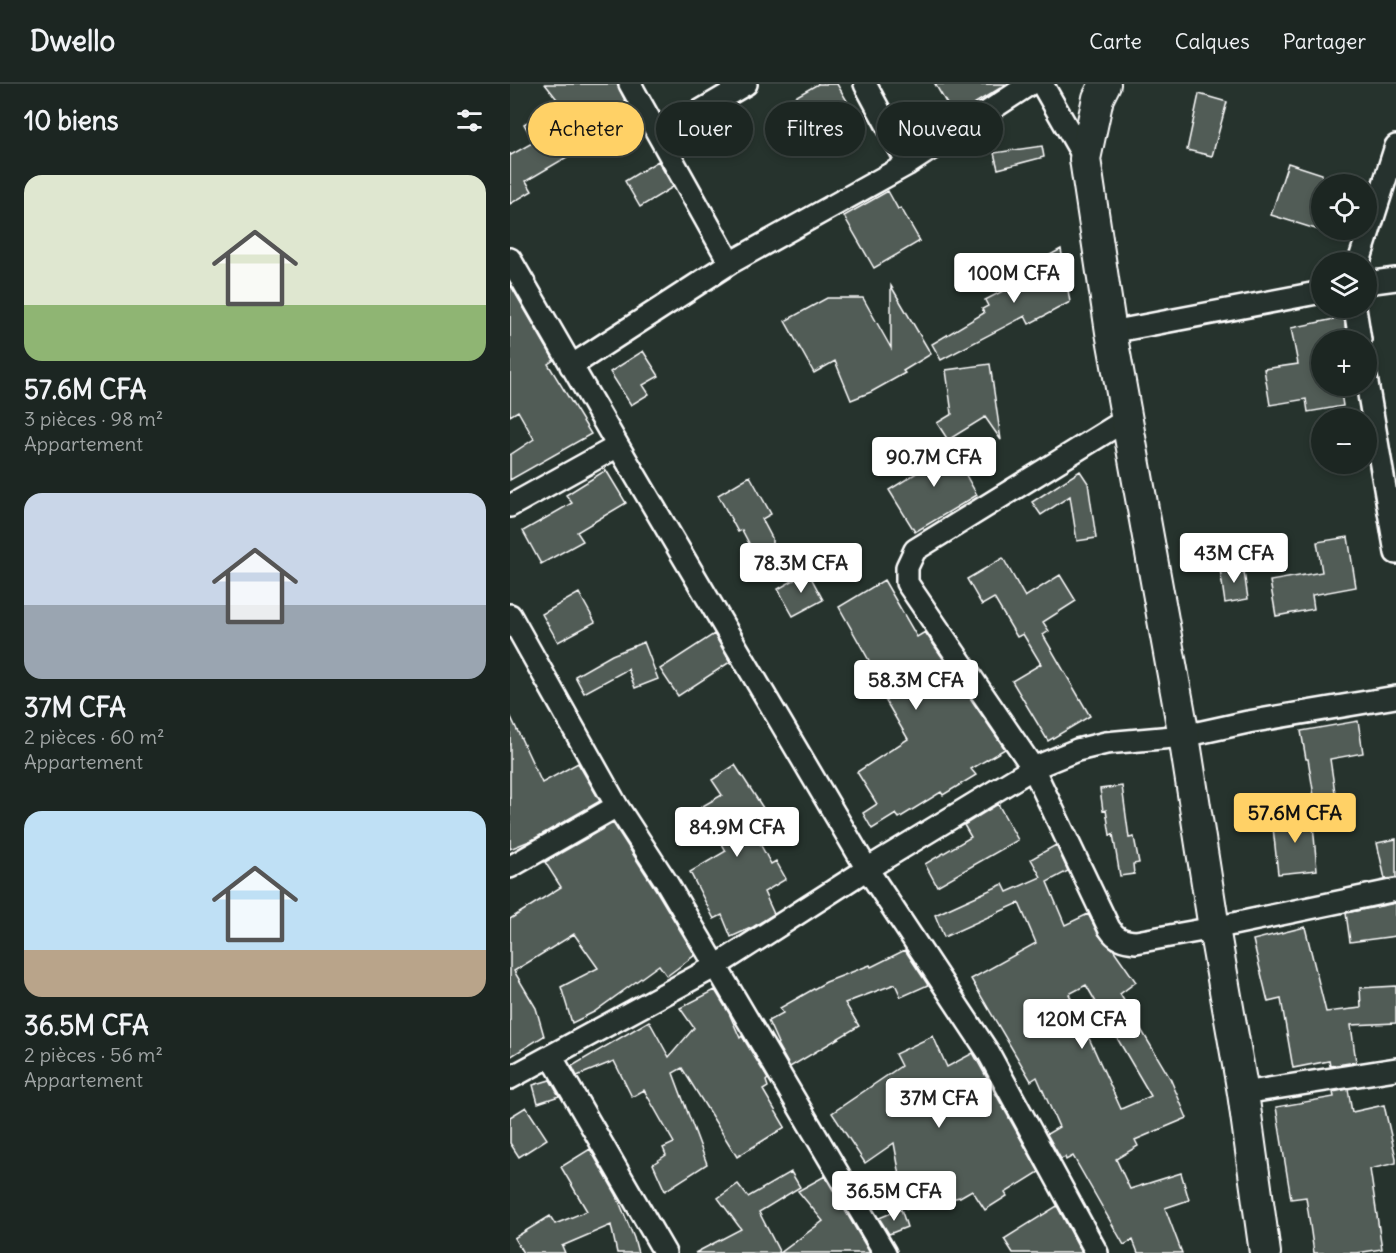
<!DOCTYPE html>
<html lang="fr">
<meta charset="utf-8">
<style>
:root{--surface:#1c2622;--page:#252e2a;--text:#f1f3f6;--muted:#a0a5a5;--line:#3a4340;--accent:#ffd166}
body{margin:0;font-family:Delius,sans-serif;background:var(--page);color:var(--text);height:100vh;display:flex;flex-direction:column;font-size:22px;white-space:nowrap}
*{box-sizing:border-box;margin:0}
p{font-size:20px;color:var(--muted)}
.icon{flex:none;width:33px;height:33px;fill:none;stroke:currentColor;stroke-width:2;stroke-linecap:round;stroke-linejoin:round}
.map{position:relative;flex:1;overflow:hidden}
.details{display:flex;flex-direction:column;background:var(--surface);width:510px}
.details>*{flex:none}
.hud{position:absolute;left:18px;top:18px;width:570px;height:54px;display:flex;gap:12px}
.controls{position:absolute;left:801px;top:90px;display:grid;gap:12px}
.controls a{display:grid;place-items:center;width:66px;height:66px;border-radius:50%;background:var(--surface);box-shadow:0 3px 9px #0003,0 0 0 2px var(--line);font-size:30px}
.price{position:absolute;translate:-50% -51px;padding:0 14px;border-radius:6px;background:#fff;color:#222;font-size:20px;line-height:39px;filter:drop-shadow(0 2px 3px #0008)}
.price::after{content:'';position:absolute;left:50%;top:36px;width:18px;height:14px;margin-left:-9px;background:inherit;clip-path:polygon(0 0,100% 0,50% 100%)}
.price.active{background:var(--accent);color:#111}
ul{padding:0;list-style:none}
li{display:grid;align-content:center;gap:12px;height:318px;padding:0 24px}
li span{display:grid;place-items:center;height:186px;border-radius:18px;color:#555}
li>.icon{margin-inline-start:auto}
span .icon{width:108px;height:108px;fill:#fffc;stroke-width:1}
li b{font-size:26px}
h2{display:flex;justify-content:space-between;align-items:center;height:72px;padding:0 24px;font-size:26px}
.tag{padding:0 21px;border-radius:27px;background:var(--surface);box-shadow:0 3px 9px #0003,0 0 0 2px var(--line);font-size:21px;line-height:54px}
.tag.active{background:var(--accent);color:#111}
header{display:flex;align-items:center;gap:36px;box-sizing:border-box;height:84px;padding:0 30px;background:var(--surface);border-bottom:2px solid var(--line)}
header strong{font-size:28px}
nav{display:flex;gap:33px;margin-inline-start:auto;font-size:21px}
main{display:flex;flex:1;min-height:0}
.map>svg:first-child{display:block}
.building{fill:#515c57;stroke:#fff;stroke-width:1.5;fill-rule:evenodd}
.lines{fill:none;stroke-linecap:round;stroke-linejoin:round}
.street-casing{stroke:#fff;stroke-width:26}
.secondary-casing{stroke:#fff;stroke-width:34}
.street{stroke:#26332d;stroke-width:21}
.secondary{stroke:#26332d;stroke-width:30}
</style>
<header>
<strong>Dwello</strong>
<nav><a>Carte</a><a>Calques</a><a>Partager</a></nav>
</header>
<main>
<section class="details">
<h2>10 biens<svg class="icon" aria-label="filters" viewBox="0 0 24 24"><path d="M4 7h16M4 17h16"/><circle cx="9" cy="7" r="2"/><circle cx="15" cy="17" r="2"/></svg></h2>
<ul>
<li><span style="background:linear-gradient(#dfe7d0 70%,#8fb573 0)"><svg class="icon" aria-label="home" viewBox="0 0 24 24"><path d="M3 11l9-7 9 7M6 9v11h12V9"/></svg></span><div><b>57.6M CFA</b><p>3 pièces · 98 m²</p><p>Appartement</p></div></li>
<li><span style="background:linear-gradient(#c9d6e8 60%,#9aa5b1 0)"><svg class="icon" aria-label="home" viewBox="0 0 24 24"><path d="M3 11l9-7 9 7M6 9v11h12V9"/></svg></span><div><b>37M CFA</b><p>2 pièces · 60 m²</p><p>Appartement</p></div></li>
<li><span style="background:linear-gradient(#bfe0f5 75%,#b9a48a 0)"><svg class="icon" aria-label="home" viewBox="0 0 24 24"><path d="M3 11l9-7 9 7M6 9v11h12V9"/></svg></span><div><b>36.5M CFA</b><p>2 pièces · 56 m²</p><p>Appartement</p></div></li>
</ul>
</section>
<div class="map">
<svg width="886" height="1169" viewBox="0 0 886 1169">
<rect width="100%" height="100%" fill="#26332d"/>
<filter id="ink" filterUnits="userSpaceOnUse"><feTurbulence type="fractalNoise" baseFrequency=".0167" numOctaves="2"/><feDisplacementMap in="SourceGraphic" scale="12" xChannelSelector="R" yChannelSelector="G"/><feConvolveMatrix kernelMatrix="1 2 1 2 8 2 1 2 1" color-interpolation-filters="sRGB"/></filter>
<g filter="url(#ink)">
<path class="building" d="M 35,0 L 107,0 L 120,27 L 54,67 L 57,73 L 16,97 L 22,107 L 0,120 L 0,69 L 1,71 L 24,58 L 14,40 L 50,19 Z
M 308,0 L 327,0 L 340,22 L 295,47 L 278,17 Z
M 425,0 L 497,0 L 444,32 Z
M 689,10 L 717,18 L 702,72 L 677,66 Z
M 532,62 L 534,73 L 488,85 L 484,69 Z
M 148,77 L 163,103 L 130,123 L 115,97 Z
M 778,79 L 812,90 L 812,147 L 761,131 Z
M 378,107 L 388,125 L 391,124 L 410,157 L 364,184 L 334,132 Z
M 551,165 L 560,218 L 519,240 L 515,232 L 431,276 L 422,260 L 474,229 L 472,225 L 478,222 L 475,216 L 493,207 L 489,199 Z
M 0,200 L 44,276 L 38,280 L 81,350 L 0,396 L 0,371 L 24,355 L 8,327 L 0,332 Z
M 381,202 L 421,270 L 393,287 L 395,289 L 361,308 L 341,316 L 325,277 L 304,289 L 275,237 L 317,214 L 353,214 L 381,264 Z
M 834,233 L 836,249 L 820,251 L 821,256 L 812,256 L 812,302 L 830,302 L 833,322 L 798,328 L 796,315 L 760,321 L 754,285 L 788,280 L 781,244 Z
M 133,267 L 149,292 L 133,301 L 139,310 L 121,321 L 100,288 Z
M 480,280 L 491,356 L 475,333 L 438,356 L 427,339 L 442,330 L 436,286 Z
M 437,357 L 467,411 L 405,448 L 379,406 L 413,385 L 408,375 Z
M 96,386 L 116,419 L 67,448 L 73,457 L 31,480 L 13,447 L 62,419 L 56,411 Z
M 570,387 L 578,399 L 586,454 L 567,457 L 560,412 L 531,431 L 522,418 Z
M 240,392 L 261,430 L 252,435 L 262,454 L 262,460 L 259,465 L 253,468 L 247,468 L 242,465 L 232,446 L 228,448 L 208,411 Z
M 838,453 L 846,503 L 802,511 L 804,525 L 766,532 L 760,497 L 812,488 L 807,458 Z
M 493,474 L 515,513 L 550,491 L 566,517 L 533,538 L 539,547 L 533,551 L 580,632 L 538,657 L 502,597 L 531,580 L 513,550 L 507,553 L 484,514 L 472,521 L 457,495 Z
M 733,481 L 738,515 L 715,519 L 710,485 Z
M 298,488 L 313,516 L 283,532 L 268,505 Z
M 374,496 L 407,553 L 415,548 L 495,665 L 461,685 L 466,691 L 433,711 L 431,708 L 389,734 L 386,730 L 362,745 L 353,729 L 367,720 L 347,688 L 398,655 L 356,583 L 361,580 L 329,523 Z
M 69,509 L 85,538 L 48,558 L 32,530 Z
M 204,550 L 220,578 L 168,612 L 150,585 Z
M 134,558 L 148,595 L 125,604 L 118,585 L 74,609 L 65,592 L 102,571 Z
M 0,631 L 32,699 L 68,679 L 90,717 L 22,756 L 0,765 Z
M 848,637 L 853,669 L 820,675 L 826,715 L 805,718 L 798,675 L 796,675 L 791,647 Z
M 225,681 L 259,733 L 242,745 L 261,780 L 266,777 L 276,795 L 254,808 L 264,830 L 243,843 L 221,853 L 212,831 L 204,835 L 180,788 L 216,767 L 191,723 L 212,711 L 202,696 Z
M 612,702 L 619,754 L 624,753 L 629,779 L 623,780 L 624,790 L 610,792 L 603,750 L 600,751 L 596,726 L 593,727 L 590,705 Z
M 488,720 L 508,756 L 427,802 L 415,780 L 461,753 L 454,741 Z
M 802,729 L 807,786 L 768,790 L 762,734 Z
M 103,739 L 146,806 L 185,871 L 157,892 L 149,881 L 84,928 L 62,939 L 51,903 L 88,884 L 64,850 L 4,887 L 26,924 L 34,952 L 0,973 L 0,835 L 51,803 L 35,778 Z
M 886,755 L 886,794 L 875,795 L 867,759 Z
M 546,761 L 558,787 L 537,798 L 555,841 L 578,830 L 589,851 L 603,865 L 626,898 L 610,910 L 660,994 L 677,1034 L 625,1056 L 628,1062 L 606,1075 L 620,1105 L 671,1089 L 679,1116 L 655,1124 L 672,1169 L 628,1169 L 623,1156 L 614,1161 L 563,1072 L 556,1076 L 555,1073 L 551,1075 L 537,1050 L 549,1043 L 527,993 L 521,997 L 461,895 L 526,859 L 509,819 L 434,853 L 425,831 L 493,800 L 497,808 L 531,793 L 521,775 ZM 576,901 L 641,1012 L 611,1025 L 559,910 Z
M 886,819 L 886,852 L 840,858 L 836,829 Z
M 795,843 L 816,928 L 851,924 L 850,904 L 886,902 L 886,939 L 841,941 L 846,978 L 820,982 L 819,977 L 783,984 L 771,915 L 758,918 L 743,856 Z
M 395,866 L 418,901 L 391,913 L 385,900 L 335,919 L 349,942 L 280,983 L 267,960 L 268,959 L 258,937 L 273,929 L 270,924 L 316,898 L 360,881 L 361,883 Z
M 205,906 L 219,929 L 230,954 L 232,952 L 258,995 L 256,997 L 258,1003 L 253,1006 L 275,1043 L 227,1073 L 172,984 L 163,989 L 197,1080 L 155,1107 L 143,1080 L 156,1071 L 153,1064 L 164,1059 L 134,1006 L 122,1013 L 104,977 L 67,992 L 62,982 L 139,937 L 159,973 L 184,944 L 170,924 Z
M 423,952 L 437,983 L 463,969 L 529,1088 L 495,1109 L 497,1112 L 475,1126 L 462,1106 L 450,1113 L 396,1124 L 384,1059 L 355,1079 L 322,1029 L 391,982 L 385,970 Z
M 40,996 L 49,1012 L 28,1019 L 23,1001 Z
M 838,1005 L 842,1028 L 874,1021 L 886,1074 L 886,1079 L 860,1085 L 872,1165 L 847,1169 L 804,1169 L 796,1113 L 781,1115 L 766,1023 L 824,1013 L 823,1008 Z
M 16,1023 L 37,1055 L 9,1073 L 0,1059 L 0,1033 Z
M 80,1065 L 106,1110 L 124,1154 L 128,1169 L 107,1169 L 101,1141 L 52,1162 L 55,1169 L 13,1169 L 4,1154 L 40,1132 L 45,1140 L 77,1127 L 51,1083 Z
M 281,1088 L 290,1103 L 249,1128 L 270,1169 L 313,1137 L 288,1107 L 315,1092 L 360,1169 L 185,1169 L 231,1145 L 208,1114 L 228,1100 L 238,1113 Z
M 547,1122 L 572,1169 L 503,1169 L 494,1155 Z
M 391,1125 L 397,1143 L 379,1150 L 369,1134 Z"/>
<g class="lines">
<g class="street-casing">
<path id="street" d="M 120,0 L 220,179
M 355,0 L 398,80
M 532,0 L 575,75
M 149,51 L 236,0
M 0,175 L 108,362 L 357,785 L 478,968 L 587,1169
M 849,178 L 886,62
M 856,199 L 886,195
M 845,224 L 850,256
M 601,248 L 812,208
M 61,282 L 220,179 L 398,80 L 520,0
M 856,293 L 886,469
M 617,335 L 405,466 L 397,483 L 397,499 L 523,684 L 599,844 C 606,855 613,857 626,858 L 704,844 L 886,806
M 0,422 L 108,362
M 0,531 L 107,722 L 157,799 L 375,1169
M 0,783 L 107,722
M 41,972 L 155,1169
M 0,994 L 206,882 L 357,785 L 523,684 L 567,666 L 596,659 L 674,652 L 738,638 L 886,613
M 733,1009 L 886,985"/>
</g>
<g class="secondary-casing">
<path id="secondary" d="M 595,0 L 588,14 L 575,75 L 601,248 L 674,652 L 704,844 L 733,1009 L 755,1169"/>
</g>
<use href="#street" class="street"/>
<use href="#secondary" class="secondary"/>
</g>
</g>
</svg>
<div class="controls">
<a><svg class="icon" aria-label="locate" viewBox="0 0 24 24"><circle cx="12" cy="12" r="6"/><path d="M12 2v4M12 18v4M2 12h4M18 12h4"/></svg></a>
<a><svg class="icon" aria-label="layers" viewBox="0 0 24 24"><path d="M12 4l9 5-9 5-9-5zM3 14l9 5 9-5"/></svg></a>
<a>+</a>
<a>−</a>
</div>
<b class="price" style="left:504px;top:220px">100M CFA</b>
<b class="price" style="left:424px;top:404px">90.7M CFA</b>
<b class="price" style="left:724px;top:500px">43M CFA</b>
<b class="price" style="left:291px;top:510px">78.3M CFA</b>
<b class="price" style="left:406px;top:627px">58.3M CFA</b>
<b class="price active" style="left:785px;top:760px">57.6M CFA</b>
<b class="price" style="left:227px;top:774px">84.9M CFA</b>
<b class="price" style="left:572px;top:966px">120M CFA</b>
<b class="price" style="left:429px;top:1045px">37M CFA</b>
<b class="price" style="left:384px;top:1138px">36.5M CFA</b>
<div class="hud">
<a class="tag active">Acheter</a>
<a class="tag">Louer</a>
<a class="tag">Filtres</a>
<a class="tag">Nouveau</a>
</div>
</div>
</main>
